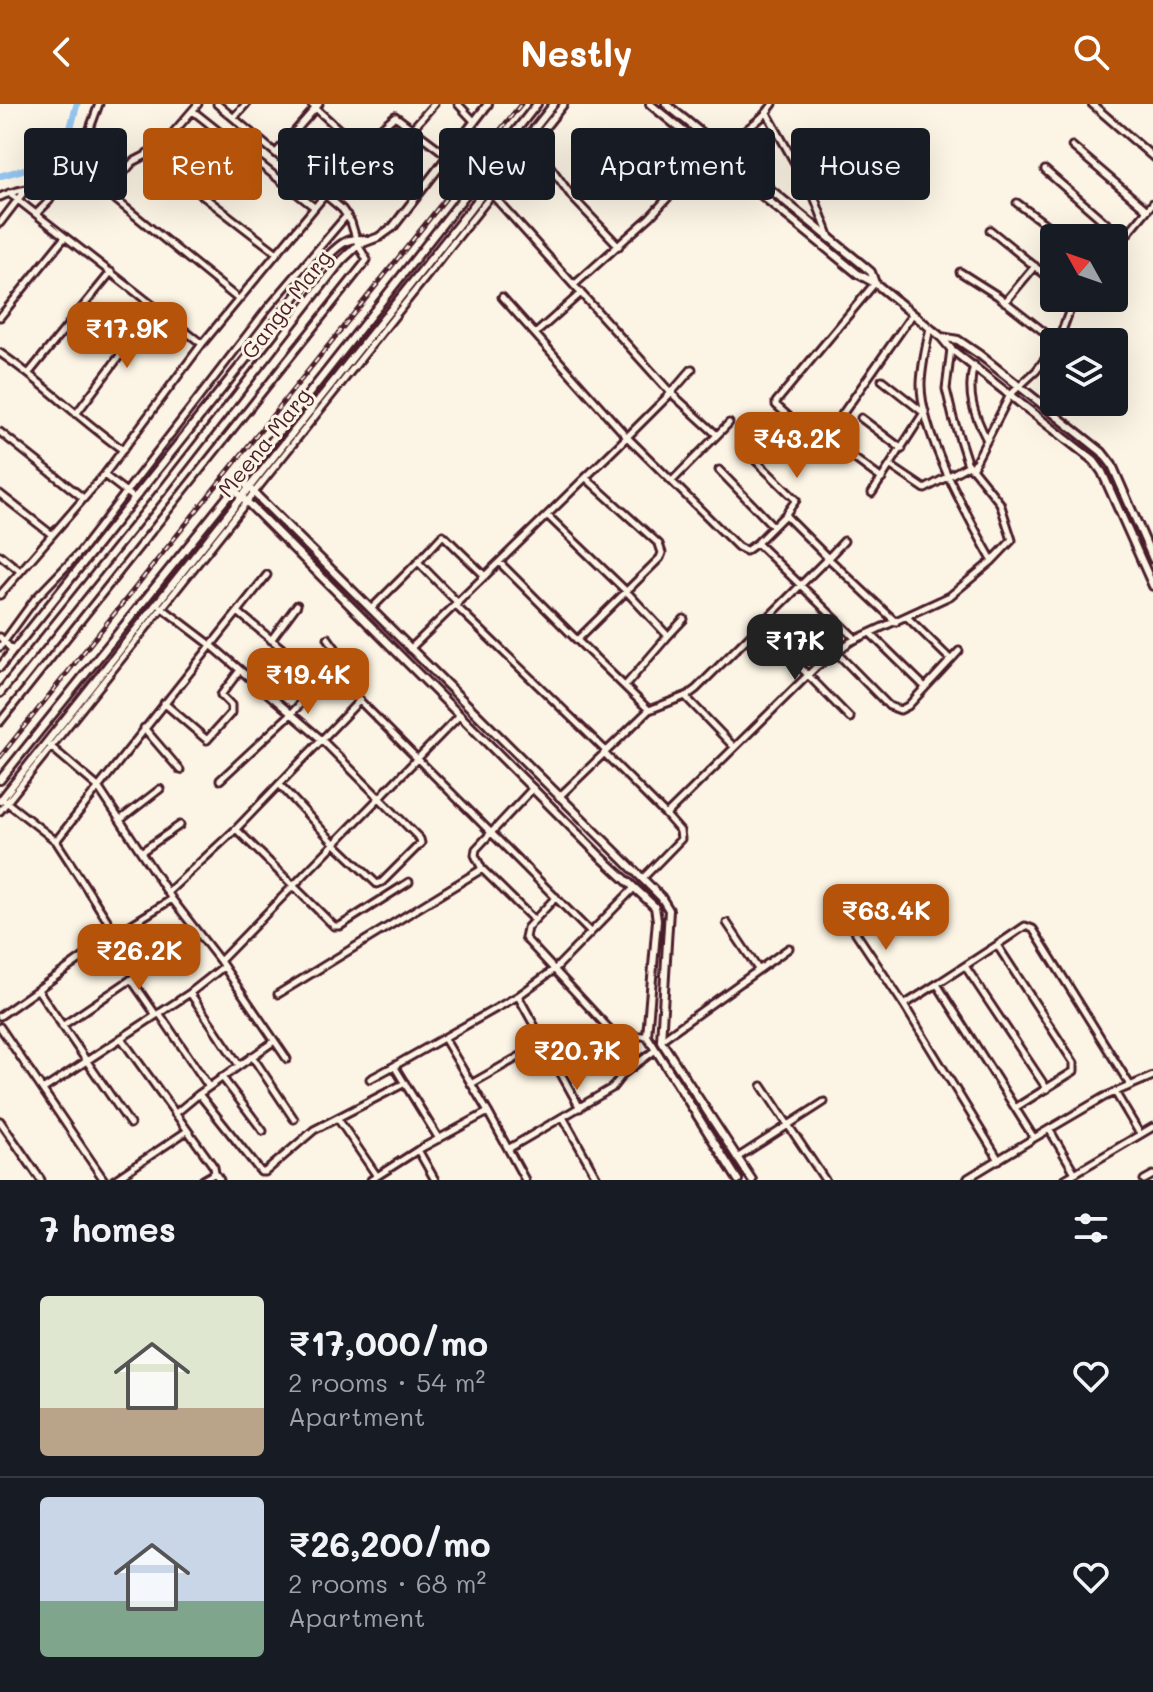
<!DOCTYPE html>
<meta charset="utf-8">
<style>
:root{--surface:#171b24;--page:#242831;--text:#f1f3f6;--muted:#9ea1a6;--line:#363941;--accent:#b45309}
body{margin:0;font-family:Mali,sans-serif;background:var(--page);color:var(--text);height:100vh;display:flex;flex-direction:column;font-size:30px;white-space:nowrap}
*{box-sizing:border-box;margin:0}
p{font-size:26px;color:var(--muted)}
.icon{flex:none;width:44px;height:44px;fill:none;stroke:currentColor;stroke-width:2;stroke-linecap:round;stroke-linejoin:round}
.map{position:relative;height:1076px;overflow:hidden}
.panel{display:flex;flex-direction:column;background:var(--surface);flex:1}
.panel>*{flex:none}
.top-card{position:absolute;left:24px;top:24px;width:1106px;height:72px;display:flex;gap:16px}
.needle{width:52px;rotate:310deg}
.controls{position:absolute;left:1040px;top:120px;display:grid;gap:16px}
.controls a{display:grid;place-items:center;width:88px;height:88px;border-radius:8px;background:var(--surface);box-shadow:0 8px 32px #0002;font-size:40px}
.price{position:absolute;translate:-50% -68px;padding:0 18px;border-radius:16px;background:var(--accent);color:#fff;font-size:26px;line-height:52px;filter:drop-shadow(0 2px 4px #0008)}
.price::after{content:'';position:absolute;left:50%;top:48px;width:24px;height:18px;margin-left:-12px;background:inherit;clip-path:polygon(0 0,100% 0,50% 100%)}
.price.active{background:#222;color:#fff}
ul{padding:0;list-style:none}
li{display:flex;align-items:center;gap:24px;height:200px;padding:0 40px}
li+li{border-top:2px solid var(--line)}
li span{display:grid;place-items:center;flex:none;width:224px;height:160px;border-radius:8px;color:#555}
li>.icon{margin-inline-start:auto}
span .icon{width:96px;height:96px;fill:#fffc;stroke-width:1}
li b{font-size:34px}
h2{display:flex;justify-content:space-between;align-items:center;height:96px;padding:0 40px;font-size:34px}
.chip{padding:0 28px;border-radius:8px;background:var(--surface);box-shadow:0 8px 32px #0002;font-size:28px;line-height:72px}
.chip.active{background:var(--accent);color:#fff}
header{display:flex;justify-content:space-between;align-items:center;height:104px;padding:0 40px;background:var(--accent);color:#fff;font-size:36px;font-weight:800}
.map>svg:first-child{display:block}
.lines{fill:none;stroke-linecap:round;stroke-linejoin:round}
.canal{stroke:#94c5f0;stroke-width:7}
.minor-casing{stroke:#4a1f2b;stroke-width:11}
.tertiary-casing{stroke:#4a1f2b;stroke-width:12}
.minor{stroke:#fcf5e5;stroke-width:5}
.tertiary{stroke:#fcf5e5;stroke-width:6}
.rail-casing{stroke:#4a1f2b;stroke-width:5}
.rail{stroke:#fcf5e5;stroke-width:2;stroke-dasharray:6;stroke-linecap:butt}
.labels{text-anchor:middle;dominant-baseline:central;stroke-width:6;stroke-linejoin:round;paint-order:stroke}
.street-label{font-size:22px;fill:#4a1f2b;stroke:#fcf5e5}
</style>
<header><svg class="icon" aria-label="back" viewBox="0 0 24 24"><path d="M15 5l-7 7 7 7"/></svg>Nestly<svg class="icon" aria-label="search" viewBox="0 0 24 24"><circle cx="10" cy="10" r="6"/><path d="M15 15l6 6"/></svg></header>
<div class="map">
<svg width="1153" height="1076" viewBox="0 0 1153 1076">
<rect width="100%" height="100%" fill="#fcf5e5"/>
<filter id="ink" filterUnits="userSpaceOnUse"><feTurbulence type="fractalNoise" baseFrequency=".0125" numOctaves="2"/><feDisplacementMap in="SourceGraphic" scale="16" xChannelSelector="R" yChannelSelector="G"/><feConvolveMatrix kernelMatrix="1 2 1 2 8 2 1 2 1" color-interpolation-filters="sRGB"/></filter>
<g filter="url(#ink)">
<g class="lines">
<path class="canal" d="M 0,72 L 40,61 L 66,41 L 77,0"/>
<g class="minor-casing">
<path id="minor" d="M 311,0 L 415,94
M 458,0 L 474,17
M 1092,0 L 1153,53
M 193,7 L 314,103
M 767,9 L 815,95 L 830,134
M 234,13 L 246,0
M 413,24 L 434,0
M 533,39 L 573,94 L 619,142
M 1072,42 L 1147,106
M 723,47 C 738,28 760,20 773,0
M 147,49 L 277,149
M 276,49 L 319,0
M 73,61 L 79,54 L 99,0
M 1045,66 L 1124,135
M 487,85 L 671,289 L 692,265
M 320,86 L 358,44 L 395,12 L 447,51
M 107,88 L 133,58 L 160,44 L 198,0
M 9,89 L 202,240
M 0,93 C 20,83 48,85 65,68
M 1017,99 L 1064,134
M 37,109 L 49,97 L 73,61 L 238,195
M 0,119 L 26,85
M 990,126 L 1054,178
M 1114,146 L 1153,99
M 960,168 L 998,192 L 1057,238
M 875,179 L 776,298 L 776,301 L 815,336 L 827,332 L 912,211
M 574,181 L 650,113 L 709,49
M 1005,198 L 1035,162
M 0,213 L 65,133
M 930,224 C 926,242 922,260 921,279 C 920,328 968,413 992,456
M 535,230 L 581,189
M 1058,238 L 1069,208 L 1077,194
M 0,249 C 43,278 80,316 123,346
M 974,261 C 966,289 974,311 987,336
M 29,269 L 111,168
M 882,276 L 924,309
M 76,310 L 124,246 L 161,206
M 861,314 L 902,345
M 0,328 L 82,393
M 717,331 L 671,289 L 627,333 L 738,443 L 746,447 L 757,439 L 856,535
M 839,343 L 882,375
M 746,347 L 796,396 L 785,411
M 891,362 L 925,385 L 969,361
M 972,365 L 1010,291 L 1036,267 L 1054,243
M 719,366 L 773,422
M 104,371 L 134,394
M 672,377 L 729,319
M 872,389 L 925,307
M 0,390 L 51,430
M 547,411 L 626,487 L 668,532 L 625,582
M 757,439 L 785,411 L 828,454 L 844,437
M 0,451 L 20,467
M 418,458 L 443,431 L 485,472
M 499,458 L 577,536 L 660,454 L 662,449 L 659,440 L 586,374
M 0,491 L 104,371 L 202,240 L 325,91
M 455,501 L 606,647
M 161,503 L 211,541 L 322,636 L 420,735 L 421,739 L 382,778 L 377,780 L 334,739 L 279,680
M 371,505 L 418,458 L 458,499
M 238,508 L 320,576
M 907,513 L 951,556
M 760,522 L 850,614
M 870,529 L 925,583
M 668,532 L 684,515
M 0,533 L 13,547
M 271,536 L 297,501
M 577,536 L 649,606
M 0,543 L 35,495 L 80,448 L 267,205 L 347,111
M 410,545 L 627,333 L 502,193
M 836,548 L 889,602 L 900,606 L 908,602 L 959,547
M 350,587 L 590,828
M 685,592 L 734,643
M 360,596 L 236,725 L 334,822 L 340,822 L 409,778
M 164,599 L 207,636 L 231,609 L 231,601 L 221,591 L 240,566
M 0,618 L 367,156 L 358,141 L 351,118 L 342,105 L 217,0
M 144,624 L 180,666
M 50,642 L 98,683 L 172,795 L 220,857 L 287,955
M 604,649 L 666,711
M 220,676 L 291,610 L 340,556 L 341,552 L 328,534
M 559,693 L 649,606 L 688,591 L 696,585 L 828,454 L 896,518
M 5,697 L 56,737 L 116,830
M 0,707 L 564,0
M 120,716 L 160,685
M 56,737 L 267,471
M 141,748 L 180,721
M 482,765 L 475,751 L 476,745 L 533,684
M 642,775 L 681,735 L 680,727 L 666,711 L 816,563 L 850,538 L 950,492 L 992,457 L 1012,436 L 1000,399 L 967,358 L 953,314 L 946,285 L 951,245
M 168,788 L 236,725
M 556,793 L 527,824 L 525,834 L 613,929 L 623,932 L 647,932
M 848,801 L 850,819 L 856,829 L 904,901
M 727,819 L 758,865
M 997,841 L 1025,822 L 1033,825 L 1130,981
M 220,857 L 460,611
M 965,862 L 1047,985
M 131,875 L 156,911
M 937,880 L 997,841 L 1074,959 L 1074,967 L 1015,1004
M 38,886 L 130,1020
M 190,889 L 239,961
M 278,890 L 482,765 L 534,816
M 518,892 L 580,1004
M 159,909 L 209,983
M 0,912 L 116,830 L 172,795
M 62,922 L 198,830
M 0,923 L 104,1076
M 121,934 L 214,1063 L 215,1069
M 444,934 L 488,1008
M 661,936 L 789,844
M 252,952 L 294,1015
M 222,973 L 263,1027
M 370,975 L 394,962
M 471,980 L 543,939
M 762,982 L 825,1076
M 44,985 L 190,889 L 223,863
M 1115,988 L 1140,1030
M 199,990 L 261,1068 L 265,1068 L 314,1026 L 405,979
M 175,1010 L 199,990 L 273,938
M 563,1013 L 598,1076
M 338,1015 L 377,1072
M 0,1017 L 41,1076
M 1049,1025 L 1075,1069
M 1034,1034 L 1104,993 L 1153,972
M 439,1035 L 394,962 L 518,892 L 555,865 L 634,784
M 508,1045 L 612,984 L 623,970 L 654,947
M 737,1054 L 824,998
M 114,1076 L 187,1027
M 203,1076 L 215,1069 L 220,1076
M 371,1076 L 418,1046
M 435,1076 L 418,1046 L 488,1008 L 525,1076
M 967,1076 L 968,1074 L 1034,1034 L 937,880 L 904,901 L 999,1056
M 1063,1076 L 1153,1023
M 1144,1076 L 1153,1071"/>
</g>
<g class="tertiary-casing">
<path id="tertiary" d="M 650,0 L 858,170 L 875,179 L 941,233 L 951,245 L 1094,357 L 1102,368 L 1153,482
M 666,0 L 864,162 L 871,168 L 875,179
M 941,233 L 958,236 L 980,251 L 1102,348 L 1112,361 L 1153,455
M 241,376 L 661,793 L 669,806 L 661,937 L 752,1076
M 234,385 L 600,752 L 655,803 L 657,816 L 647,932 L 738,1076
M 0,563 L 328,152 C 341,139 349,132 367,136
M 0,589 L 166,382 L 342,156 L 358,141 L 379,133 L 393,123 L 488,0
M 0,676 L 241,376 L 537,0
M 0,697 L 554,0"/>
</g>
<use href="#minor" class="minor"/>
<use href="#tertiary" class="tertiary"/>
<g class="rail-casing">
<path id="rail" d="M 0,653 L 521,0"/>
</g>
<use href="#rail" class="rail"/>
</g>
</g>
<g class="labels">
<g class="street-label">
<text transform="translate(286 200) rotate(-52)">Ganga Marg</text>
<text transform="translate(264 338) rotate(-51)">Meena Marg</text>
</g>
</g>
</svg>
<div class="controls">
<a><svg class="needle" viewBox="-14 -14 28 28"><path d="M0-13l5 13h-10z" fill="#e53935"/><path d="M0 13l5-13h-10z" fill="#9ea1a6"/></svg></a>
<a><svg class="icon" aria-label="layers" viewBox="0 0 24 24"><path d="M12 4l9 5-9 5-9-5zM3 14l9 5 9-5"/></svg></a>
</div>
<b class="price" style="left:127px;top:266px">₹17.9K</b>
<b class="price" style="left:797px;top:376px">₹43.2K</b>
<b class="price active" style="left:795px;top:578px">₹17K</b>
<b class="price" style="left:308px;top:612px">₹19.4K</b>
<b class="price" style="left:886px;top:848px">₹63.4K</b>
<b class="price" style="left:139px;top:888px">₹26.2K</b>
<b class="price" style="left:577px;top:988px">₹20.7K</b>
<div class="top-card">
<a class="chip">Buy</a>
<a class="chip active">Rent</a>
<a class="chip">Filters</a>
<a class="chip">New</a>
<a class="chip">Apartment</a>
<a class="chip">House</a>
</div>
</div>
<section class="panel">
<h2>7 homes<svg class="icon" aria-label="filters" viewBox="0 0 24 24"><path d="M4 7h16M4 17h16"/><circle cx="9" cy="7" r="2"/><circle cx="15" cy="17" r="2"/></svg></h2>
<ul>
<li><span style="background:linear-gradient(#dfe7d0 70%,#b9a48a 0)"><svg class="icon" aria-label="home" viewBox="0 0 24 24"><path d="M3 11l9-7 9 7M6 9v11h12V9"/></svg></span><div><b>₹17,000/mo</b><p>2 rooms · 54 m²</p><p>Apartment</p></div><svg class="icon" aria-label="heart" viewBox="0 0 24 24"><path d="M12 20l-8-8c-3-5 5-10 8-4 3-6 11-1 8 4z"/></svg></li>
<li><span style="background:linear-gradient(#c9d6e8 65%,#7fa58c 0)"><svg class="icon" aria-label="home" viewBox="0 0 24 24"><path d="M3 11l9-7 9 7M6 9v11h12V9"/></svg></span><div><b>₹26,200/mo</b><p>2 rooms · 68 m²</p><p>Apartment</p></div><svg class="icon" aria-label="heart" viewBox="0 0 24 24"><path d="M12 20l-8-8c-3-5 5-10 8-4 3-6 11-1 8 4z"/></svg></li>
</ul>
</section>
